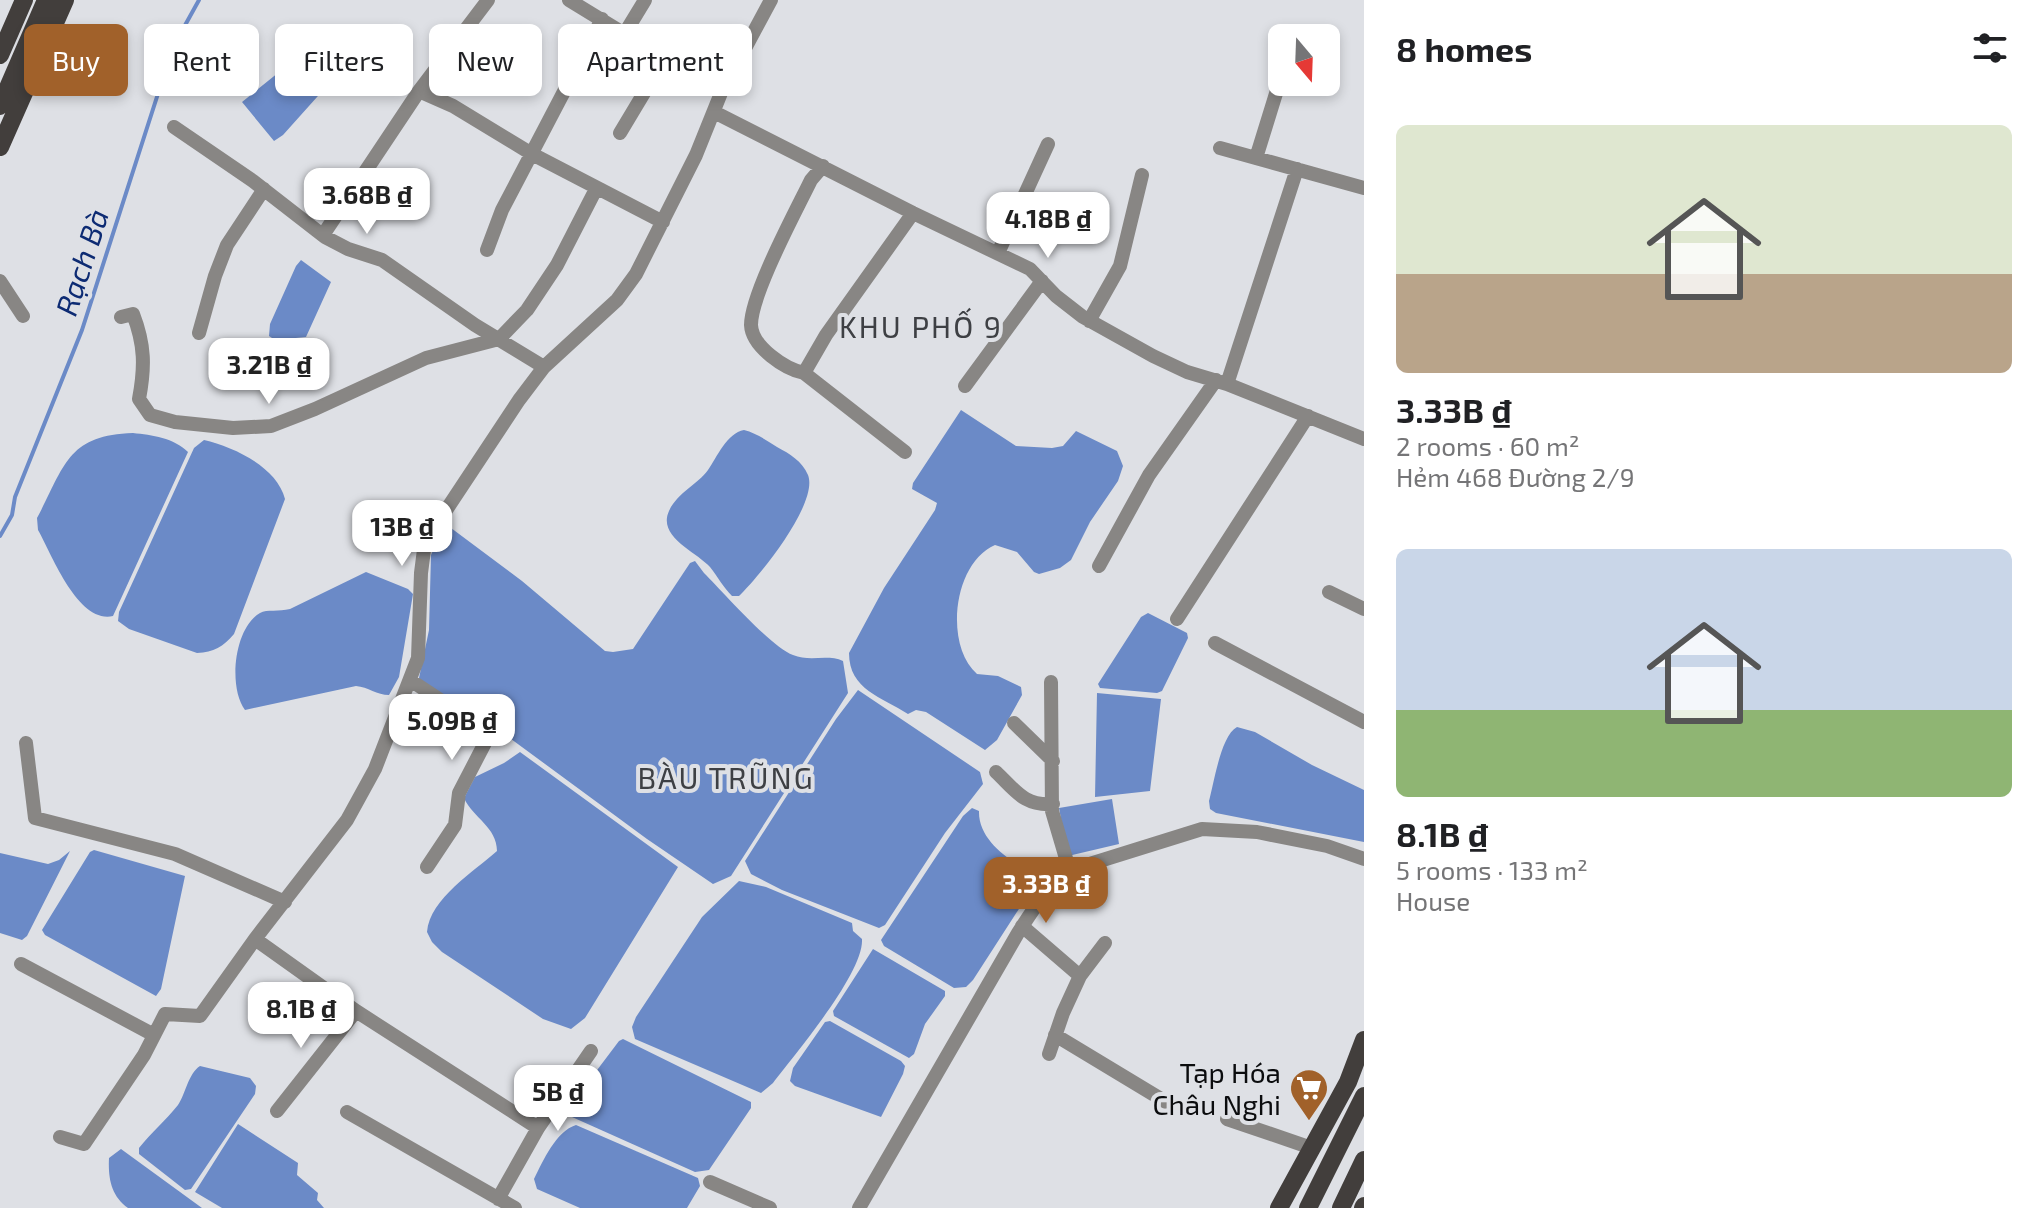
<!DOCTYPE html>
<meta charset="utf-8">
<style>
:root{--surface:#fff;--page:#f2f2f2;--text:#202124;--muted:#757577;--accent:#a1612a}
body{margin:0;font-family:"Exo 2",sans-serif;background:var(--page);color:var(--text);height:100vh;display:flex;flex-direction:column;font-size:30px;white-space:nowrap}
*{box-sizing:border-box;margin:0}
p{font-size:26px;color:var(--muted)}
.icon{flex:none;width:44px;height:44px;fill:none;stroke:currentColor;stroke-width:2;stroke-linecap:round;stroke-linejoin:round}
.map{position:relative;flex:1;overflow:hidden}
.drawer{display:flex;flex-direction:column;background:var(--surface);width:680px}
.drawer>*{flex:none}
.guide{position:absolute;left:24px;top:24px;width:760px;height:72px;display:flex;gap:16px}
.needle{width:52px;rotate:161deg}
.tools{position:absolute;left:1268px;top:24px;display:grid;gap:16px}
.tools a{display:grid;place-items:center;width:72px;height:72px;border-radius:12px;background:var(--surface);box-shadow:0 4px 12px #0003;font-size:40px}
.price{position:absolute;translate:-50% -68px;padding:0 18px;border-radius:16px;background:#fff;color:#222;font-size:26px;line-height:52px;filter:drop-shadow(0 2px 4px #0008)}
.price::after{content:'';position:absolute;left:50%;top:48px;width:24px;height:18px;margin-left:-12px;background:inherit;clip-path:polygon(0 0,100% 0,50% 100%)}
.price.current{background:var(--accent);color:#fff}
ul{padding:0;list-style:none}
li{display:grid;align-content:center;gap:16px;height:424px;padding:0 32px}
li span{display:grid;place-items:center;height:248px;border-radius:12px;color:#555}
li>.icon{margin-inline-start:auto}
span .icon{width:144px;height:144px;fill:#fffc;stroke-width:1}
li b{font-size:34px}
h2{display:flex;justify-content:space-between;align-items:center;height:96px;padding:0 32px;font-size:34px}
.pill{padding:0 28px;border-radius:12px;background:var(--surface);box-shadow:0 4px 12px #0003;font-size:28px;line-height:72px}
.pill.current{background:var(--accent);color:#fff}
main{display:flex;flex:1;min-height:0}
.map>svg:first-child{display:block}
.water{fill:#6b8ac7}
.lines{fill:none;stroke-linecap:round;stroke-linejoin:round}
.stream{stroke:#6b8ac7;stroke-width:4}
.minor{stroke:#888684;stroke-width:14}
.major{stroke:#423e3c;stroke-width:18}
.labels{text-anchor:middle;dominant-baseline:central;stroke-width:8;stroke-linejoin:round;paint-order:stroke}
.poi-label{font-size:28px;fill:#0b0c0e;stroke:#dee0e5;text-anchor:end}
.water-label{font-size:30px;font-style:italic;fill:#0d2b73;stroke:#dee0e5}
.neighbourhood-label{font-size:30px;letter-spacing:2px;fill:#3e4044;stroke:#dee0e5}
</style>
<main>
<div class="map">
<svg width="1364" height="1208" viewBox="0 0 1364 1208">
<rect width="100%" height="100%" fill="#dee0e5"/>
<path class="water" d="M 333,31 L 342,39 L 352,58 L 283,135 L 274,141 L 242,102 L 325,35 Z
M 301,260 L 331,282 L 306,337 L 275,340 L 269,336 L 270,324 L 296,266 Z
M 961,410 L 1016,446 L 1052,448 L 1063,446 L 1076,431 L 1117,451 L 1123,466 L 1118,481 L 1090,522 L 1071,560 L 1060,568 L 1039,574 L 1034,572 L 1017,552 L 995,545 C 953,563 944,645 977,674 L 998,676 L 1021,687 L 1022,695 L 997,740 L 985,750 L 926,712 L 916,710 L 908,714 C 882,697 849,690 849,653 L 884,588 L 935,510 L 937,503 L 912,489 L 913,483 Z
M 744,430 C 756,433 766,440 777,447 C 790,454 802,461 808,475 C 819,503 759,577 739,596 L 732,596 C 723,587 718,577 710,567 C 697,552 657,537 669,511 C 677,493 697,485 708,470 C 717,457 727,433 744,430 Z
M 133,433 C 152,435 174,438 188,452 L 113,616 C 78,624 52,555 38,530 L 37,518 C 65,466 67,435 133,433 Z
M 204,440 C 234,447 277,467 285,499 L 234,634 C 223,647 214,652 197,653 L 129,629 L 118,621 L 119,612 L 194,448 Z
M 451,528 L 522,581 L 605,651 L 613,652 L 633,649 L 690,563 L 695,561 L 704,573 C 723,592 771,647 793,655 C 809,662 828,654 843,661 L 848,693 L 731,876 L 713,884 L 647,839 L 507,736 L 445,701 L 419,678 L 429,630 L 431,555 L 441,532 Z
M 366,572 L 408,589 L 413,594 L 399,677 L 389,695 C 377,695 368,687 356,686 L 245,710 C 228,687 234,628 260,613 C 267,609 279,612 290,609 Z
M 1148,613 L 1187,633 L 1188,638 L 1162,691 L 1157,693 L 1100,688 L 1098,684 L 1141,617 Z
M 858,690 L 980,772 L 983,784 L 945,833 L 885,925 L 879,928 L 782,890 L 751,874 L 745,861 L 836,719 Z
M 1097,693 L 1161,699 L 1150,791 L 1095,797 Z
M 1237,727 L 1255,732 L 1312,765 L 1364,790 L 1364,842 L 1216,813 L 1210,809 L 1209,801 C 1214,783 1221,735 1237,727 Z
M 520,752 L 678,867 L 585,1018 L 571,1029 L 543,1019 L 442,952 L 432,942 L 427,932 C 430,898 475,871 497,851 C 497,827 473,818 464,798 L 475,777 L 504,763 Z
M 1112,799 L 1119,844 L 1068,856 L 1059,808 Z
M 972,808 L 979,811 C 978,840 1009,861 1032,872 L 1035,884 L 973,980 L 966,987 L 954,988 L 884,946 L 881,940 L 963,816 Z
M 94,850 L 185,876 L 161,989 L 156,996 L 45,935 L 42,930 L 90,852 Z
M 70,851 L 27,936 L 22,940 L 0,933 L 0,853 L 48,864 L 59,860 Z
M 739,881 L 766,887 L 852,923 L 853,931 L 862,939 C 864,973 795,1054 773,1083 L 761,1093 L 635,1039 L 632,1027 L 636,1017 L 702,917 Z
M 873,949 L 945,991 L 945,996 L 925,1024 L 914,1054 L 909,1058 L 834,1016 L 833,1011 Z
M 830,1021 L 901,1061 L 905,1066 L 903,1074 L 881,1117 L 795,1086 L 790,1081 L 793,1068 L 825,1022 Z
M 623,1039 L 751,1102 L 751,1108 L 709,1170 L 695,1172 L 572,1117 L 576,1098 L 619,1041 Z
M 200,1066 L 250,1078 L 256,1086 L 255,1094 L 191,1189 L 185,1190 L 139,1154 L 139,1148 C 151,1133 166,1120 178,1105 C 186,1093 188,1074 200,1066 Z
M 238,1124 L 298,1163 L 297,1175 L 318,1193 L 317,1200 L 324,1208 L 222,1208 L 195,1192 Z
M 576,1125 L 698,1178 L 700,1186 L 687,1208 L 580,1208 L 537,1189 L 534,1179 C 543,1161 556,1131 576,1125 Z
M 121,1149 L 202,1208 L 128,1208 C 111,1196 108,1178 109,1158 Z"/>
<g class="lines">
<path class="stream" d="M 0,536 L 12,515 L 15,497 L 82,330 L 173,47 L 199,0"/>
<path class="minor" d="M 569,0 L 721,93
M 625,33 L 645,0
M 419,91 L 453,106 L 532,154 L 663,222
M 714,112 L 913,213 L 1030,269 L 1056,296 L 1083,317 L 1153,356 L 1187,372 L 1227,384 L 1364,439
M 174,127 L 253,181 L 325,237 L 348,249 L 382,260 L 475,325 L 544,367
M 620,133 L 665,58
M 1220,148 L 1364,188
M 1256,158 L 1282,74
M 823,166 L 811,180 C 796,211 751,294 751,325 C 752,347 785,369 804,373 L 905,452
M 323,235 L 419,91 L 488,0
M 487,250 L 502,210 L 602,19
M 998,253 L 1048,144
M 0,281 L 23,316
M 121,317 L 133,314 C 145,345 145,367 139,399 L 150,415 L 175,422 L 233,428 L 271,426 L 315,409 L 426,358 L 499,339 L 527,310 L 557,265 L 596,189
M 1089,321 L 1120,266 L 1142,175
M 199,333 L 215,276 L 227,245 L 264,189
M 804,373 L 826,335 L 913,213
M 1227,384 L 1297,169
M 965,386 L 1042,281
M 1099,566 L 1149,475 L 1216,380
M 1329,592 L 1364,609
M 1177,619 L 1308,416
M 1215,643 L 1364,722
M 410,680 L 483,728 L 487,739 L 459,793 L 455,825 L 427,867
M 1051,682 L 1052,811 L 1070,872
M 1014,723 L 1053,761
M 26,743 L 35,818 L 175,854 L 285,902
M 996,772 C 1016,791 1024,806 1053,804
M 1022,926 L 1080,976
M 255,939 L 356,1011 L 538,1128
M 21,964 L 154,1035
M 1055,1035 L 1166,1102
M 1049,1054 L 1063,1013 L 1080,976 L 1105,943
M 277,1111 L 356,1011
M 347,1112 L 515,1208
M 1227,1119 L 1312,1148
M 60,1137 L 84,1144 L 144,1055 L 165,1014 L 200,1016 L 255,939 L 347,820 L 375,769 L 418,658 L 421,573 L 425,542 L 519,400 L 544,367 L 617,300 L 636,274 L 696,155 L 721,93 L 771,0
M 710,1182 L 770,1208
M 498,1199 L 538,1128 L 591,1051
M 859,1208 L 1018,933 C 1037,903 1046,888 1077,868 L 1202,829 L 1257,832 L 1327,846 L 1364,859"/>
<path class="major" d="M 0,55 L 24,0
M 0,106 L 46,0
M 0,147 L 65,0
M 1279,1208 L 1348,1082 L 1364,1040
M 1308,1208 L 1364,1096
M 1341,1208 L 1364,1160
M 1363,1208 L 1364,1206"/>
</g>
<defs>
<g id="supermarket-pin" transform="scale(2)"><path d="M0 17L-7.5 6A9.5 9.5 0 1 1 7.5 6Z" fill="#a1612a" stroke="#dee0e5"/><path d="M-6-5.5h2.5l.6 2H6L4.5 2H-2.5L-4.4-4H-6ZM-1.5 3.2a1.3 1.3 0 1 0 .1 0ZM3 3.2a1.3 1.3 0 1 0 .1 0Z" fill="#fff"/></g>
</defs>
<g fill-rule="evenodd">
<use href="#supermarket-pin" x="1309" y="1088"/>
</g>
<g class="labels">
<g class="poi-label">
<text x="1281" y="1072">Tạp Hóa<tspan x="1281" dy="32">Châu Nghi</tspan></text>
</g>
<g class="water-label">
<text transform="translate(81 262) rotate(-72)">Rạch Bà</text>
</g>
<g class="neighbourhood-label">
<text x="921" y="326">KHU PHỐ 9</text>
<text x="726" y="777">BÀU TRŨNG</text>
</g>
</g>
</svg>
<div class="tools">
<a><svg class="needle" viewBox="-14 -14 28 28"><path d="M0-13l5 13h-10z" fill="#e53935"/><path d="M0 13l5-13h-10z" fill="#757577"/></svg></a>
</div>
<b class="price" style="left:367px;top:236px">3.68B ₫</b>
<b class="price" style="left:1048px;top:260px">4.18B ₫</b>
<b class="price" style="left:269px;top:406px">3.21B ₫</b>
<b class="price" style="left:402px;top:568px">13B ₫</b>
<b class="price" style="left:452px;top:762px">5.09B ₫</b>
<b class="price current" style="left:1046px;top:925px">3.33B ₫</b>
<b class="price" style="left:301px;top:1050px">8.1B ₫</b>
<b class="price" style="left:558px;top:1133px">5B ₫</b>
<div class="guide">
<a class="pill current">Buy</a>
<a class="pill">Rent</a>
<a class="pill">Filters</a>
<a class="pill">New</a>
<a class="pill">Apartment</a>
</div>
</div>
<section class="drawer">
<h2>8 homes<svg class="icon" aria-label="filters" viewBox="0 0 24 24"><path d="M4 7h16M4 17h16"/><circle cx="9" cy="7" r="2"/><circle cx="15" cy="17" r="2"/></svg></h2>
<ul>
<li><span style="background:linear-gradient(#dfe7d0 60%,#b9a48a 0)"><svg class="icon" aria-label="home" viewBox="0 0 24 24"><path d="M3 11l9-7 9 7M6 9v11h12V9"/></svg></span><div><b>3.33B ₫</b><p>2 rooms · 60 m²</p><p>Hẻm 468 Đường 2/9</p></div></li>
<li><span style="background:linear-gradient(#c9d6e8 65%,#8fb573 0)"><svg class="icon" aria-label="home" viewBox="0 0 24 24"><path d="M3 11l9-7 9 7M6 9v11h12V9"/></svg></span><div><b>8.1B ₫</b><p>5 rooms · 133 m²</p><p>House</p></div></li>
</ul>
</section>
</main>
